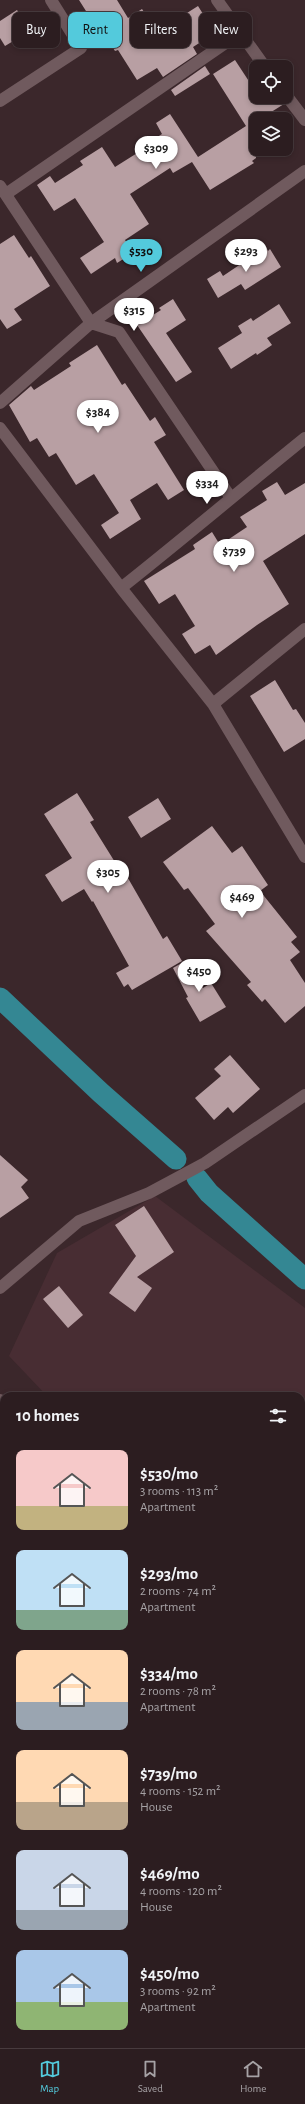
<!DOCTYPE html>
<meta charset="utf-8">
<style>
:root{--surface:#2c1d20;--page:#342629;--text:#f1f3f6;--muted:#a6a2a5;--line:#483b3e;--accent:#53cadc}
body{margin:0;font-family:"Alegreya Sans",sans-serif;background:var(--page);color:var(--text);height:100vh;display:flex;flex-direction:column;font-size:15px;white-space:nowrap}
*{box-sizing:border-box;margin:0}
p{font-size:13px;color:var(--muted)}
.icon{flex:none;width:22px;height:22px;fill:none;stroke:currentColor;stroke-width:2;stroke-linecap:round;stroke-linejoin:round}
.map{position:relative;flex:1;overflow:hidden}
.details{position:absolute;left:0px;top:1392px;width:305px;height:656px;display:flex;flex-direction:column;background:var(--surface);border-radius:12px 12px 0 0;box-shadow:0 2px 6px #0003,0 0 0 1px var(--line)}
.details>*{flex:none}
.banner{position:absolute;left:12px;top:12px;width:281px;height:36px;display:flex;gap:8px}
.controls{position:absolute;left:249px;top:60px;display:grid;gap:8px}
.controls a{display:grid;place-items:center;width:44px;height:44px;border-radius:8px;background:var(--surface);box-shadow:0 2px 6px #0003,0 0 0 1px var(--line);font-size:20px}
.price{position:absolute;translate:-50% -34px;padding:0 9px;border-radius:14px;background:#fff;color:#222;font-size:13px;line-height:26px;filter:drop-shadow(0 1px 2px #0008)}
.price::after{content:'';position:absolute;left:50%;top:24px;width:12px;height:9px;margin-left:-6px;background:inherit;clip-path:polygon(0 0,100% 0,50% 100%)}
.price.selected{background:var(--accent);color:#111}
ul{padding:0;list-style:none}
li{display:flex;align-items:center;gap:12px;height:100px;padding:0 16px}
li span{display:grid;place-items:center;flex:none;width:112px;height:80px;border-radius:8px;color:#555}
li>.icon{margin-inline-start:auto}
span .icon{width:48px;height:48px;fill:#fffc;stroke-width:1}
li b{font-size:17px}
h2{display:flex;justify-content:space-between;align-items:center;height:48px;padding:0 16px;font-size:17px}
.chip{padding:0 14px;border-radius:8px;background:var(--surface);box-shadow:0 2px 6px #0003,0 0 0 1px var(--line);font-size:14px;line-height:36px}
.chip.selected{background:var(--accent);color:#111}
.dock{display:flex;justify-content:space-around;align-items:center;height:56px;border-top:1px solid var(--line);background:var(--surface);font-size:11px;color:var(--muted)}
.dock a{display:grid;justify-items:center;gap:2px}
.dock .selected{color:var(--accent)}
.map>svg:first-child{display:block}
.built{fill:#482d33}
.lines{fill:none;stroke-linecap:round;stroke-linejoin:round}
.canal{stroke:#348793;stroke-width:21}
.building{fill:#b89fa3}
.street{stroke:#705a5e;stroke-width:12}
</style>
<div class="map">
<svg width="305" height="2048" viewBox="0 0 305 2048">
<rect width="100%" height="100%" fill="#3b272b"/>
<path class="built" d="M 155,1196 L 305,1308 L 305,1665 L 301,1660 L 301,1396 L 47,1396 L 9,1356 L 57,1253 Z"/>
<g class="lines">
<path class="canal" d="M 0,998 L 101,1093 L 176,1159
M 197,1178 L 209,1193 L 305,1279"/>
</g>
<path class="building" d="M 79,0 L 117,0 L 128,18 L 142,9 L 157,32 L 198,6 L 215,33 L 193,47 L 197,54 L 163,77 L 157,68 L 137,80 L 118,50 L 115,51 L 100,28 L 98,30 Z
M 17,10 L 30,31 L 5,46 L 0,38 L 0,21 Z
M 235,60 L 256,92 L 256,97 L 279,97 L 284,104 L 260,119 L 256,119 L 256,158 L 252,161 L 254,163 L 210,190 L 192,162 L 173,173 L 170,168 L 130,194 L 149,224 L 125,240 L 133,253 L 117,263 L 115,258 L 91,274 L 80,258 L 104,242 L 75,198 L 54,211 L 37,185 L 50,176 L 55,183 L 83,165 L 80,161 L 102,147 L 115,167 L 142,150 L 140,148 L 162,134 L 156,123 L 170,114 L 198,157 L 246,126 L 213,74 Z
M 205,66 L 210,74 L 175,96 L 171,90 Z
M 14,235 L 29,258 L 31,256 L 50,286 L 14,309 L 22,320 L 7,329 L 0,319 L 0,244 Z
M 266,247 L 268,251 L 270,249 L 281,267 L 245,290 L 241,284 L 218,298 L 207,279 L 220,271 L 223,276 Z
M 173,299 L 186,320 L 166,333 L 192,372 L 176,382 L 137,325 L 161,310 L 159,308 Z
M 279,304 L 291,323 L 267,338 L 272,345 L 257,355 L 256,353 L 231,369 L 218,348 L 242,333 L 238,326 L 251,318 L 253,321 Z
M 97,345 L 122,385 L 125,383 L 150,421 L 155,417 L 166,435 L 154,442 L 184,490 L 168,500 L 157,483 L 130,500 L 141,519 L 110,539 L 101,525 L 119,513 L 94,474 L 76,485 L 56,453 L 49,457 L 37,438 L 30,442 L 9,405 L 31,386 L 34,390 L 71,366 L 69,363 Z
M 277,482 L 285,495 L 305,483 L 305,534 L 263,561 L 289,604 L 257,625 L 216,655 L 210,645 L 195,654 L 182,634 L 195,626 L 175,594 L 159,604 L 144,581 L 195,549 L 193,545 L 212,532 L 220,545 L 247,527 L 240,517 L 267,500 L 262,491 Z
M 275,680 L 293,710 L 296,709 L 305,723 L 305,739 L 284,752 L 250,696 Z
M 77,793 L 94,820 L 90,822 L 118,867 L 121,866 L 163,939 L 167,936 L 182,961 L 132,990 L 128,984 L 124,987 L 116,973 L 129,966 L 93,901 L 92,902 L 84,889 L 62,902 L 45,875 L 72,858 L 44,814 Z
M 158,798 L 171,819 L 141,838 L 128,817 Z
M 212,826 L 232,853 L 242,846 L 268,885 L 260,891 L 297,937 L 291,942 L 300,952 L 290,960 L 305,983 L 305,1006 L 285,1023 L 265,999 L 262,1002 L 247,985 L 251,982 L 206,931 L 215,924 L 188,888 L 184,890 L 163,862 Z
M 187,960 L 203,988 L 211,983 L 226,1007 L 200,1022 L 186,998 L 188,997 L 173,968 Z
M 230,1055 L 260,1089 L 233,1113 L 228,1107 L 214,1120 L 195,1098 L 221,1076 L 214,1069 Z
M 0,1155 L 28,1180 L 21,1187 L 29,1198 L 0,1218 Z
M 144,1206 L 174,1252 L 137,1277 L 152,1288 L 135,1312 L 109,1293 L 136,1256 L 115,1225 Z
M 59,1286 L 83,1315 L 68,1328 L 43,1299 Z"/>
<g class="lines">
<path class="street" d="M 217,0 L 265,67
M 286,95 L 305,120
M 0,101 L 81,48 L 51,0
M 0,186 L 91,323 L 119,332 L 231,498
M 6,194 L 240,33
M 0,403 L 91,323 L 305,171
M 0,428 L 121,588 L 213,704 L 305,857
M 121,588 C 183,539 243,488 305,438
M 213,704 L 305,629
M 0,1288 L 79,1221 L 149,1193 L 205,1163 L 305,1095
M 0,1400 L 4,1404
M 0,1575 L 4,1580
M 301,1696 L 305,1700
M 0,1752 L 4,1748
M 301,1999 L 305,1995
M 0,2026 L 4,2030
M 18,2044 L 22,2048
M 253,2048 L 257,2044"/>
</g>
</svg>
<div class="controls">
<a><svg class="icon" aria-label="locate" viewBox="0 0 24 24"><circle cx="12" cy="12" r="6"/><path d="M12 2v4M12 18v4M2 12h4M18 12h4"/></svg></a>
<a><svg class="icon" aria-label="layers" viewBox="0 0 24 24"><path d="M12 4l9 5-9 5-9-5zM3 14l9 5 9-5"/></svg></a>
</div>
<b class="price" style="left:156px;top:170px">$309</b>
<b class="price selected" style="left:141px;top:273px">$530</b>
<b class="price" style="left:246px;top:273px">$293</b>
<b class="price" style="left:134px;top:332px">$315</b>
<b class="price" style="left:98px;top:434px">$384</b>
<b class="price" style="left:207px;top:505px">$334</b>
<b class="price" style="left:234px;top:573px">$739</b>
<b class="price" style="left:108px;top:894px">$305</b>
<b class="price" style="left:242px;top:919px">$469</b>
<b class="price" style="left:199px;top:993px">$450</b>
<div class="banner">
<a class="chip">Buy</a>
<a class="chip selected">Rent</a>
<a class="chip">Filters</a>
<a class="chip">New</a>
</div>
<section class="details">
<h2>10 homes<svg class="icon" aria-label="filters" viewBox="0 0 24 24"><path d="M4 7h16M4 17h16"/><circle cx="9" cy="7" r="2"/><circle cx="15" cy="17" r="2"/></svg></h2>
<ul>
<li><span style="background:linear-gradient(#f6c9c9 70%,#c2b280 0)"><svg class="icon" aria-label="home" viewBox="0 0 24 24"><path d="M3 11l9-7 9 7M6 9v11h12V9"/></svg></span><div><b>$530/mo</b><p>3 rooms · 113 m²</p><p>Apartment</p></div></li>
<li><span style="background:linear-gradient(#bfe0f5 75%,#7fa58c 0)"><svg class="icon" aria-label="home" viewBox="0 0 24 24"><path d="M3 11l9-7 9 7M6 9v11h12V9"/></svg></span><div><b>$293/mo</b><p>2 rooms · 74 m²</p><p>Apartment</p></div></li>
<li><span style="background:linear-gradient(#ffd9b3 65%,#9aa5b1 0)"><svg class="icon" aria-label="home" viewBox="0 0 24 24"><path d="M3 11l9-7 9 7M6 9v11h12V9"/></svg></span><div><b>$334/mo</b><p>2 rooms · 78 m²</p><p>Apartment</p></div></li>
<li><span style="background:linear-gradient(#ffd9b3 65%,#b9a48a 0)"><svg class="icon" aria-label="home" viewBox="0 0 24 24"><path d="M3 11l9-7 9 7M6 9v11h12V9"/></svg></span><div><b>$739/mo</b><p>4 rooms · 152 m²</p><p>House</p></div></li>
<li><span style="background:linear-gradient(#c9d6e8 75%,#9aa5b1 0)"><svg class="icon" aria-label="home" viewBox="0 0 24 24"><path d="M3 11l9-7 9 7M6 9v11h12V9"/></svg></span><div><b>$469/mo</b><p>4 rooms · 120 m²</p><p>House</p></div></li>
<li><span style="background:linear-gradient(#a9c7e8 65%,#8fb573 0)"><svg class="icon" aria-label="home" viewBox="0 0 24 24"><path d="M3 11l9-7 9 7M6 9v11h12V9"/></svg></span><div><b>$450/mo</b><p>3 rooms · 92 m²</p><p>Apartment</p></div></li>
</ul>
</section>
</div>
<nav class="dock">
<a class="selected"><svg class="icon" aria-label="map" viewBox="0 0 24 24"><path d="M3 6l6-2 6 2 6-2v14l-6 2-6-2-6 2zM9 4v14M15 6v14"/></svg>Map</a>
<a><svg class="icon" aria-label="saved" viewBox="0 0 24 24"><path d="M7 4h10v16l-5-4-5 4z"/></svg>Saved</a>
<a><svg class="icon" aria-label="home" viewBox="0 0 24 24"><path d="M3 11l9-7 9 7M6 9v11h12V9"/></svg>Home</a>
</nav>
